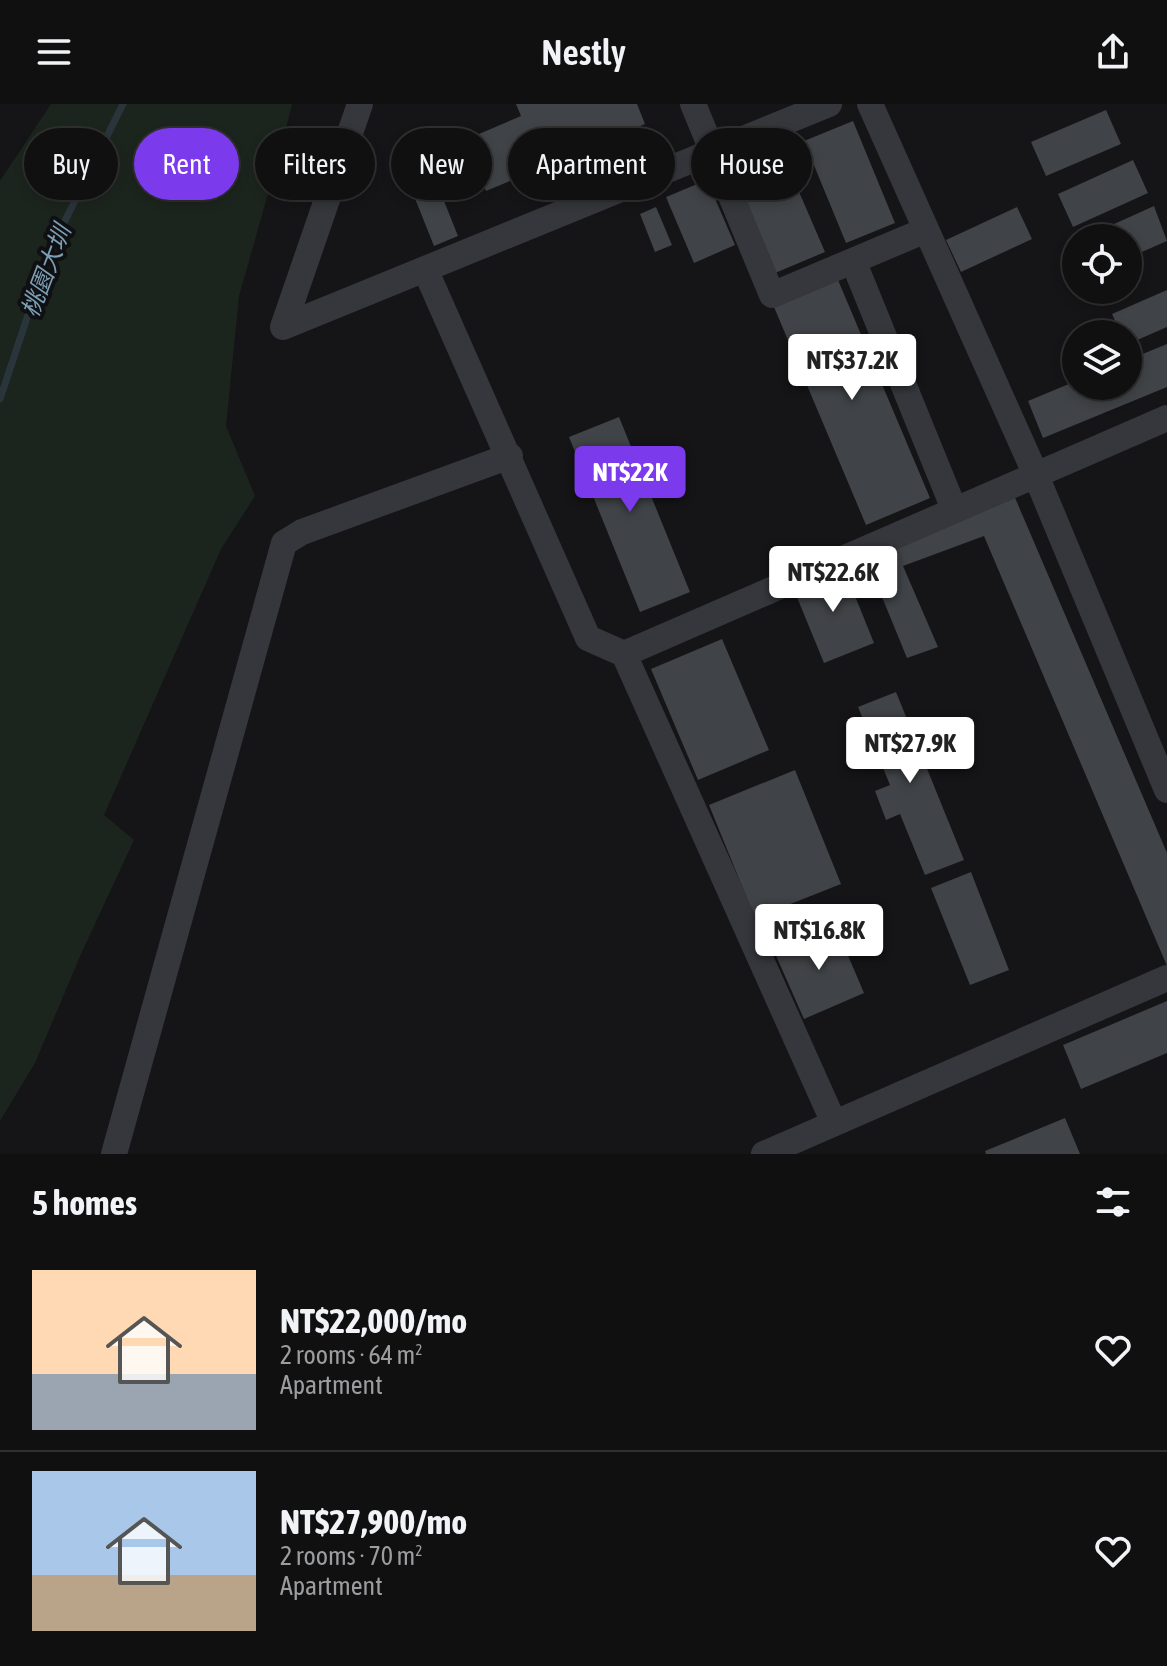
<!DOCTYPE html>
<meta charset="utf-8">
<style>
:root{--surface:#101011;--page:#19191a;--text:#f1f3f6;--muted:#9c9d9f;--line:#303031;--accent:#7c3aed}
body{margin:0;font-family:"Asap Condensed","Noto Sans TC",sans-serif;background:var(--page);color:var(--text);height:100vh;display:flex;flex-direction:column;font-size:30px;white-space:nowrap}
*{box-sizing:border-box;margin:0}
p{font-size:26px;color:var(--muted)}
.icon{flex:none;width:44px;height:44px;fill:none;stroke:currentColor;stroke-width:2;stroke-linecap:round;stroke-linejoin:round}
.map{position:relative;height:1050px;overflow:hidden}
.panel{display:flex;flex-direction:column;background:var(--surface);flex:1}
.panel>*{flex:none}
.hud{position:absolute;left:24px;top:24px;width:1120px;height:72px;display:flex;gap:16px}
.tools{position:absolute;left:1062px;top:120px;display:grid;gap:16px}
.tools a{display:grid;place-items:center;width:80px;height:80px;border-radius:50%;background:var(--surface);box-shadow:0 4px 12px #0003,0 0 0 2px var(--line);font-size:40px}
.price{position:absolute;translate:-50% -68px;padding:0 18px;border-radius:8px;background:#fff;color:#222;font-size:26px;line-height:52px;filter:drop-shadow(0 2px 4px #0008)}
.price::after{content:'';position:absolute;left:50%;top:48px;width:24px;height:18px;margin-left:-12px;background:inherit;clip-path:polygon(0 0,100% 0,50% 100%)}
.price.active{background:var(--accent);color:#fff}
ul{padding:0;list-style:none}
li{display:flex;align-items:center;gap:24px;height:200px;padding:0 32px}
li+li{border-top:2px solid var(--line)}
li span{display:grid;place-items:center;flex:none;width:224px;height:160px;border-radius:0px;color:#555}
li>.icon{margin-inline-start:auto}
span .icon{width:96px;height:96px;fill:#fffc;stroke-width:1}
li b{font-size:34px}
h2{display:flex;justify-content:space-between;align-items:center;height:96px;padding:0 32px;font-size:34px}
.tag{padding:0 28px;border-radius:36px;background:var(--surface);box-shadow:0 4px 12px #0003,0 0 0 2px var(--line);font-size:28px;line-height:72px}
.tag.active{background:var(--accent);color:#fff}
header{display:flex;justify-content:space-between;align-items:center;height:104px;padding:0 32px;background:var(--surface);font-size:36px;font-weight:600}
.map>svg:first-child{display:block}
.green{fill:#1c251d}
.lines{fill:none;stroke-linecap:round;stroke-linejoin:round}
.stream{stroke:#2a353b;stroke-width:7}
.building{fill:#404347}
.minor{stroke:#35373c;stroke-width:26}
.labels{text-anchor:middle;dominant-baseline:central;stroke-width:8;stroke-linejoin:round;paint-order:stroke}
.water-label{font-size:24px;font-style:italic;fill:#7b9fb5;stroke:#101012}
</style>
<header><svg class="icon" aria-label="menu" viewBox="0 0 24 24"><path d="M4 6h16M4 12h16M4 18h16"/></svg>Nestly<svg class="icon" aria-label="share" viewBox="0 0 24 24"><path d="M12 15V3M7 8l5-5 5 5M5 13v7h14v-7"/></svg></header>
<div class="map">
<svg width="1167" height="1050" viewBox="0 0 1167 1050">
<rect width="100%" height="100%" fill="#151517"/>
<path class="green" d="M 51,0 L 292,0 L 281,44 L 239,192 L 226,322 L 255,392 L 221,445 L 104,711 L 134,736 L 81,850 L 35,959 L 0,1017 L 0,77 Z"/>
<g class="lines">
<path class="stream" d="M 0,295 L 48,151 L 123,0"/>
</g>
<path class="building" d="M 516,0 L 637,0 L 645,20 L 486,87 L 465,36 L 521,12 Z
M 1106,6 L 1121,40 L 1046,72 L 1031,38 Z
M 853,17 L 895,119 L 846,139 L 804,37 Z
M 418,32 L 458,132 L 434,142 L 394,42 Z
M 781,46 L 825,148 L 775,169 L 731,67 Z
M 1133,56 L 1148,89 L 1073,123 L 1058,90 Z
M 707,76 L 735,141 L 694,159 L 666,93 Z
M 1154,102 L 1167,137 L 1128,154 L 1128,134 L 1083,134 Z
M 656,103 L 672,141 L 655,148 L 640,110 Z
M 1017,103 L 1032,135 L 961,168 L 946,136 Z
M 838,176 L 930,394 L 866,421 L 774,203 Z
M 1167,186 L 1167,223 L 1128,240 L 1128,230 L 1121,230 L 1112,210 Z
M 1167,240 L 1167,283 L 1043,334 L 1028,297 L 1076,277 L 1076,282 L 1128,282 L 1128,256 Z
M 619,313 L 690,488 L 640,508 L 569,333 Z
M 1013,389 L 1167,749 L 1167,862 L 984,432 L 903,462 L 938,543 L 907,554 L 866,454 Z
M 842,460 L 874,539 L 824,559 L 792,481 Z
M 722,535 L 769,646 L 698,676 L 651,565 Z
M 896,588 L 964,756 L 925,771 L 900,710 L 886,716 L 875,687 L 890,681 L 858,603 Z
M 795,666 L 841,780 L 755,814 L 709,701 Z
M 971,768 L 1009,866 L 970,881 L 931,784 Z
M 835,821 L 864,889 L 804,915 L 774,847 Z
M 1167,897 L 1167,949 L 1081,985 L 1063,941 Z
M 1065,1014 L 1080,1050 L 986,1050 L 985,1047 Z"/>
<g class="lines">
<path class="minor" d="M 360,0 L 283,223 L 829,0
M 693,0 L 772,191 L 926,126
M 870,0 L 1035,369 L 1167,686
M 854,159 L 954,405
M 425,165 L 588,534 L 624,550 L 1167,314
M 624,550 L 834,1019
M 114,1050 L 284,439 L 302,428 L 510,352
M 764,1050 L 1167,874"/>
</g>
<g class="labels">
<g class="water-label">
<text transform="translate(46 167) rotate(-69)">桃園大圳</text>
</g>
</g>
</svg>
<div class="tools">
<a><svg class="icon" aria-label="locate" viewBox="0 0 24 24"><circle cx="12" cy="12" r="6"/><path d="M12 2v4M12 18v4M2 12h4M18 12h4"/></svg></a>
<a><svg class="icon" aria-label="layers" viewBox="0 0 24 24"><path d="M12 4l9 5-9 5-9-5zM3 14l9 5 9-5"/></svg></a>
</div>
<b class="price" style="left:852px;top:298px">NT$37.2K</b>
<b class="price active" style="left:630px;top:410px">NT$22K</b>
<b class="price" style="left:833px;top:510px">NT$22.6K</b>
<b class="price" style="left:910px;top:681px">NT$27.9K</b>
<b class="price" style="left:819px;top:868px">NT$16.8K</b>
<div class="hud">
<a class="tag">Buy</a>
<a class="tag active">Rent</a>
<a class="tag">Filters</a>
<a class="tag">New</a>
<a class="tag">Apartment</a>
<a class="tag">House</a>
</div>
</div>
<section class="panel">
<h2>5 homes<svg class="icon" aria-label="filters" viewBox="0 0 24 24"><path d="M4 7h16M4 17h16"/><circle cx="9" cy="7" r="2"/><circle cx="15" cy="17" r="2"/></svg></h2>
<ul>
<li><span style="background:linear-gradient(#ffd9b3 65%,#9aa5b1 0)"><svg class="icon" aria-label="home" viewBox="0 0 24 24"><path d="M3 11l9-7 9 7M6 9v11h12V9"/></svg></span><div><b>NT$22,000/mo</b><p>2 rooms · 64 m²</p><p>Apartment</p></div><svg class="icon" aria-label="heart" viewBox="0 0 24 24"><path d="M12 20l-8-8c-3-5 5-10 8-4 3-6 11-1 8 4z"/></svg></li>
<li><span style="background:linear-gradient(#a9c7e8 65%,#b9a48a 0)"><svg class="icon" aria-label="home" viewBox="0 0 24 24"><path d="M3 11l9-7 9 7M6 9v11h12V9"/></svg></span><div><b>NT$27,900/mo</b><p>2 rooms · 70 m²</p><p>Apartment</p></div><svg class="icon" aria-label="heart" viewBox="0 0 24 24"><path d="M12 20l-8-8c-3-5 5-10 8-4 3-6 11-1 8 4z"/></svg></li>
</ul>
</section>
